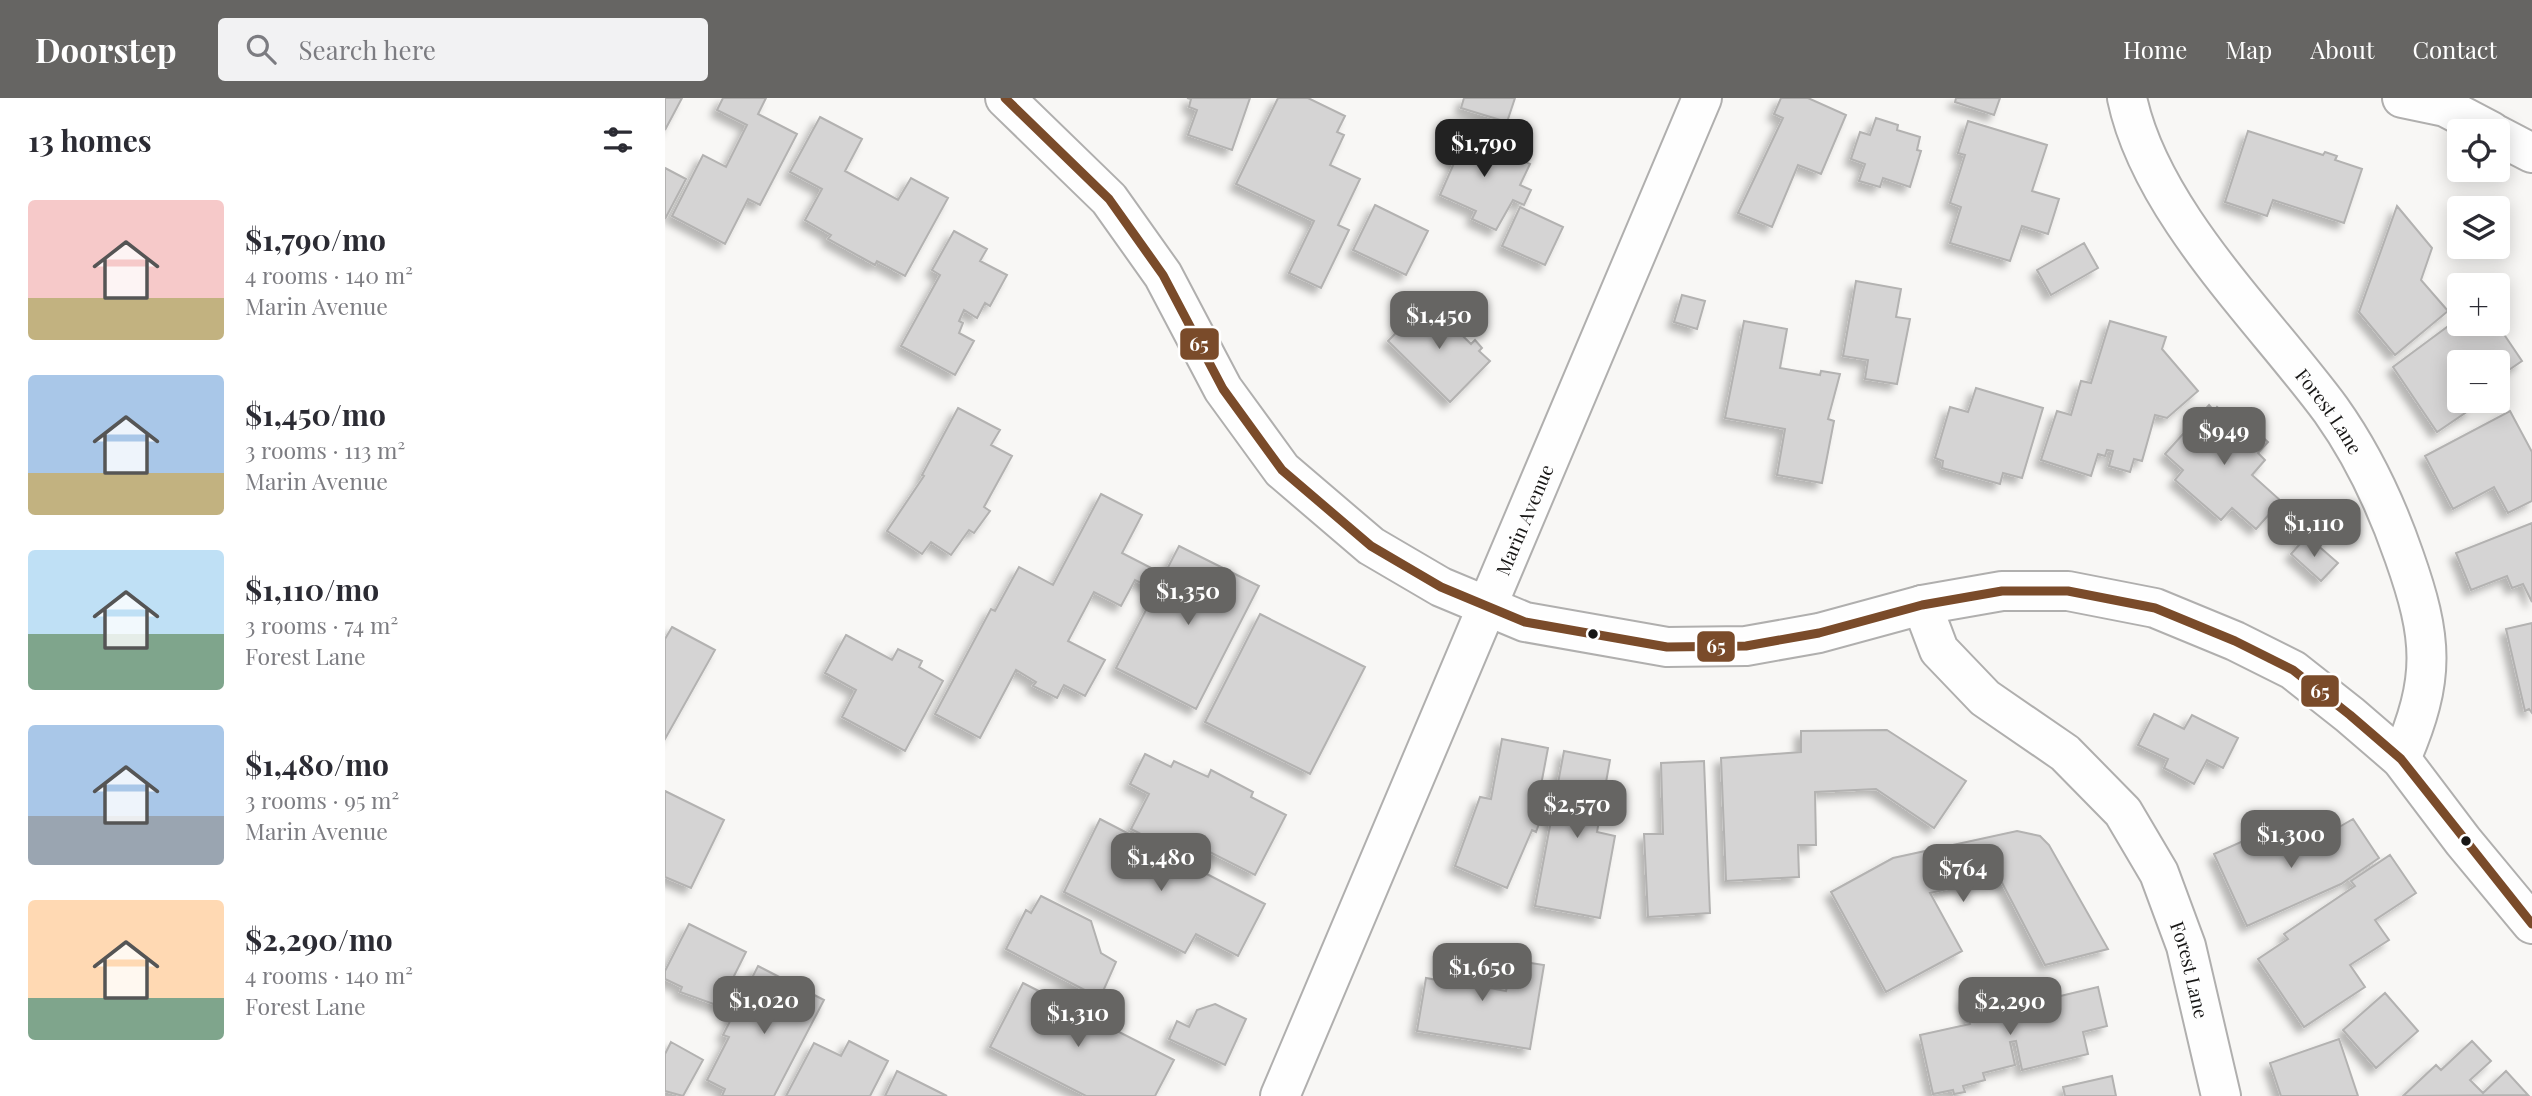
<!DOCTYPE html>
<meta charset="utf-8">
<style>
:root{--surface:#fff;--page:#f2f2f3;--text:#2b2b33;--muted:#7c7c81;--accent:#666563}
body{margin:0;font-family:"Playfair Display",serif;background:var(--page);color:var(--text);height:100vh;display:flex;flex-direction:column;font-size:26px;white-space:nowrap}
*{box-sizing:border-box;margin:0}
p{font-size:23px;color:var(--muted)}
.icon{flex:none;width:38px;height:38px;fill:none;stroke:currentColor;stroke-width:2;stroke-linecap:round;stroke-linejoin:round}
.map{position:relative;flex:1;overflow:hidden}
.sheet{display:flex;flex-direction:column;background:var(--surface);width:665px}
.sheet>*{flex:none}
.tools{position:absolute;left:1782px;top:21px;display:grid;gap:14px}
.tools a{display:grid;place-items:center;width:63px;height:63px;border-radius:7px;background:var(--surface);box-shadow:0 4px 18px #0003;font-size:35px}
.price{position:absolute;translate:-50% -60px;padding:0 16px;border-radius:14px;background:var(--accent);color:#fff;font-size:23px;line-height:46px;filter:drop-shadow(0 2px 4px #0008)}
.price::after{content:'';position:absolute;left:50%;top:42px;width:21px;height:16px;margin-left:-10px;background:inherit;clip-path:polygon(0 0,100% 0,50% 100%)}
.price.on{background:#222;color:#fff}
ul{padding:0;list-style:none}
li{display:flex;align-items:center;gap:21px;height:175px;padding:0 28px}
li span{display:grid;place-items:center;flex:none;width:196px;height:140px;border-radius:7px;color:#555}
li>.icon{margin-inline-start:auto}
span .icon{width:84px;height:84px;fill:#fffc;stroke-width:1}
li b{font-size:30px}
h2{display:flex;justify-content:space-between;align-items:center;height:84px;padding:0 28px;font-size:30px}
header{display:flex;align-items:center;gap:42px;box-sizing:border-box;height:98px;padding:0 35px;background:var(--accent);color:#fff}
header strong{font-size:33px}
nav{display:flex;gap:38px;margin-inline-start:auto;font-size:24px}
.search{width:490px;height:63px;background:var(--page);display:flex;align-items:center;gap:18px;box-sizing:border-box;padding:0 24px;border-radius:7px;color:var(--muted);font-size:26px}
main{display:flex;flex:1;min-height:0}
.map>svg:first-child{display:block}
.building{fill:#d5d4d4;stroke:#b3b2b1;stroke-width:2;filter:url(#shadow)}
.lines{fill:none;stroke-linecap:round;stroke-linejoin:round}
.minor-casing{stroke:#b0afae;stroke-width:42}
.minor{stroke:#fefefe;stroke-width:38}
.bus-1-casing{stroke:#fff;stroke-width:14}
.bus-1{stroke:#7a4b2a;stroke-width:9}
.bus-dot{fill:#171615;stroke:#fff;stroke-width:2.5}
.labels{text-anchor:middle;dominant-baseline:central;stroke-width:5;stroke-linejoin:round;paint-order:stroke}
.street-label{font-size:19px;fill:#171615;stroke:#fff}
.line-badge{stroke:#fff;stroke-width:2.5}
.badge-label{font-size:19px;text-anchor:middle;font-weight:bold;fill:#fff}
</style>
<header>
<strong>Doorstep</strong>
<div class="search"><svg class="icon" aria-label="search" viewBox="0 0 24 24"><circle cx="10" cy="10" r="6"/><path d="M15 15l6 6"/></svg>Search here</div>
<nav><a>Home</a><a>Map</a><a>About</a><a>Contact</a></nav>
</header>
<main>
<section class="sheet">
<h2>13 homes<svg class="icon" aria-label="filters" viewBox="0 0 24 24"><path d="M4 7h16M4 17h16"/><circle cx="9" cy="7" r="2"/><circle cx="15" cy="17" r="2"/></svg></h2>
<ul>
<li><span style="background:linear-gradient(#f6c9c9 70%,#c2b280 0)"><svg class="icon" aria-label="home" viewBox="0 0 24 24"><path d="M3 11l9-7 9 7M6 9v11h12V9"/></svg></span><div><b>$1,790/mo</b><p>4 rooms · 140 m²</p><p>Marin Avenue</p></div></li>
<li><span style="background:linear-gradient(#a9c7e8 70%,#c2b280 0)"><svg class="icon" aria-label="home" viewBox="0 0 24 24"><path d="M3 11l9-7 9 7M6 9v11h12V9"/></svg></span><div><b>$1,450/mo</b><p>3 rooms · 113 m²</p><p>Marin Avenue</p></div></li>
<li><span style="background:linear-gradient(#bfe0f5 60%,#7fa58c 0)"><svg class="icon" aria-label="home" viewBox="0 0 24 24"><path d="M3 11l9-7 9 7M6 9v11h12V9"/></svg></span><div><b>$1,110/mo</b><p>3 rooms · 74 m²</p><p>Forest Lane</p></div></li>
<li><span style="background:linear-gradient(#a9c7e8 65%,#9aa5b1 0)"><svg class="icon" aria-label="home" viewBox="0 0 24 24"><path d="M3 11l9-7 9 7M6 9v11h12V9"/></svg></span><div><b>$1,480/mo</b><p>3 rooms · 95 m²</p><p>Marin Avenue</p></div></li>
<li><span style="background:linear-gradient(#ffd9b3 70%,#7fa58c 0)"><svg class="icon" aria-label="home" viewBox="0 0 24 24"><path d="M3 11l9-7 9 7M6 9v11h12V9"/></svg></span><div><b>$2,290/mo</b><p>4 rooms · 140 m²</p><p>Forest Lane</p></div></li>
</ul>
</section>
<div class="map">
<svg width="1867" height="998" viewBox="0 0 1867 998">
<defs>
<filter id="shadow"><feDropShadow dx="-6" dy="6" stdDeviation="3.5" flood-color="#0004"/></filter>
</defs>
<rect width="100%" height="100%" fill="#f8f7f5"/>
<path class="building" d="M 0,0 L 17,0 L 0,32 Z
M 58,0 L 101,0 L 93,16 L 132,36 L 95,107 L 83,101 L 60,146 L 7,118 L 38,57 L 61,69 L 82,27 L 52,12 Z
M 522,0 L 585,0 L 567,52 L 523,37 L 532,12 L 524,9 L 526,1 Z
M 613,0 L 643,0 L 680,18 L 672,34 L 679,37 L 665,67 L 695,81 L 673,127 L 684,132 L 656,190 L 624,175 L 649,123 L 571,86 Z
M 799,0 L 850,0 L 842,24 L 796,10 Z
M 1116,0 L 1143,0 L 1181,17 L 1156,76 L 1133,67 L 1107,129 L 1073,115 L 1118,20 L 1109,16 Z
M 1291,0 L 1335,0 L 1329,17 L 1290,4 Z
M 155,19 L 197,41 L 180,73 L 233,102 L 246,80 L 283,100 L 240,178 L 212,163 L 210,167 L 163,141 L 166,137 L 140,122 L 157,91 L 125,74 Z
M 1211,20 L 1233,27 L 1232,32 L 1255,39 L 1252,52 L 1256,53 L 1245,89 L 1218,80 L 1215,89 L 1194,83 L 1200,66 L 1186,61 L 1195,34 L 1205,37 Z
M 1303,23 L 1382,47 L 1367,93 L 1394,101 L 1383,136 L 1357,128 L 1345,163 L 1285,145 L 1296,109 L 1285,105 L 1300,57 L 1293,55 Z
M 800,31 L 817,39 L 815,44 L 865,66 L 855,87 L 866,92 L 859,107 L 848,102 L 831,132 L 807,121 L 811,113 L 775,97 L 790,63 L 780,58 L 792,34 L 797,37 Z
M 1583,33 L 1658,57 L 1660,54 L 1672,58 L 1670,62 L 1697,71 L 1679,125 L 1608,102 L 1602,118 L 1560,104 Z
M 0,70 L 21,81 L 0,121 Z
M 710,107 L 763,133 L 741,177 L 688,152 Z
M 1732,108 L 1767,150 L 1756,182 L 1783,213 L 1730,257 L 1694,214 Z
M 855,109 L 898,129 L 880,167 L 837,148 Z
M 289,133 L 322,151 L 315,163 L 342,177 L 325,208 L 320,205 L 312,220 L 299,212 L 294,223 L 298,225 L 294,235 L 309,243 L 290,277 L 236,248 L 275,177 L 267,172 Z
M 1419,145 L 1433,170 L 1386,197 L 1372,172 Z
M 1191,183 L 1236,191 L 1231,219 L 1245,221 L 1232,286 L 1200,281 L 1203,262 L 1178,258 Z
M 1017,197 L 1040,203 L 1032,231 L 1009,224 Z
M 762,203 L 806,246 L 810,242 L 817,250 L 814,253 L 825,263 L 785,304 L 723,243 Z
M 1079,223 L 1122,231 L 1115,270 L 1155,277 L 1156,273 L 1175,276 L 1163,321 L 1169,323 L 1157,385 L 1112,377 L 1120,331 L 1060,320 Z
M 1445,223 L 1501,239 L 1497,251 L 1533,293 L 1502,320 L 1490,317 L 1477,363 L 1469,361 L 1465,374 L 1444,368 L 1448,353 L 1442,352 L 1440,358 L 1433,356 L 1426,378 L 1376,362 L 1392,313 L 1406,317 L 1416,283 L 1426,285 Z
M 1786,226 L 1788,230 L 1794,226 L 1832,226 L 1857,263 L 1832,280 L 1832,264 L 1794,264 L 1794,283 L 1789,286 L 1794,293 L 1794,303 L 1801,303 L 1806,311 L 1772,334 L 1728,269 Z
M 1311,290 L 1378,310 L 1357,380 L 1338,375 L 1335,386 L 1277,370 L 1278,363 L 1270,360 L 1285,309 L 1303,314 Z
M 1544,307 L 1549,313 L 1552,309 L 1568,322 L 1565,326 L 1571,331 L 1579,322 L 1603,344 L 1593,355 L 1600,362 L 1587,377 L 1616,403 L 1591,431 L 1567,410 L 1556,422 L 1510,382 L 1518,372 L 1500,356 Z
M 293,310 L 335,332 L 326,347 L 347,358 L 319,409 L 325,413 L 309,435 L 304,432 L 286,457 L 266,444 L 257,456 L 222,433 L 259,378 L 257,377 Z
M 1845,313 L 1867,354 L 1867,403 L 1843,415 L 1829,389 L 1788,411 L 1760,358 Z
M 436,396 L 477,417 L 457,455 L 492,473 L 484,489 L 470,482 L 456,508 L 429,494 L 403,543 L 440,562 L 420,598 L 399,587 L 392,600 L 368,588 L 371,584 L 351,572 L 315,640 L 270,616 L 326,511 L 330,513 L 354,469 L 388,487 Z
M 1867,425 L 1867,504 L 1858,486 L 1847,490 L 1842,478 L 1806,492 L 1791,455 Z
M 1642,438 L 1673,465 L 1656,483 L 1626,456 Z
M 514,448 L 594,488 L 531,611 L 451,570 Z
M 595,516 L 700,569 L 645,676 L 540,624 Z
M 1867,525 L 1867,615 L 1864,611 L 1860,613 L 1841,531 Z
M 7,529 L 50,552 L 0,641 L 0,541 Z
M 181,537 L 227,562 L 233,551 L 257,563 L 254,569 L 278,583 L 240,653 L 177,619 L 191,592 L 160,575 Z
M 1489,616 L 1519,631 L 1527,617 L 1573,640 L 1558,670 L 1542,662 L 1529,686 L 1499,670 L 1503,661 L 1473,647 Z
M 1222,632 L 1301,683 L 1269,730 L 1211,691 L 1150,694 L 1151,747 L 1133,747 L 1134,779 L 1061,783 L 1056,660 L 1136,654 L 1136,633 Z
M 837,641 L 883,650 L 870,719 L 875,723 L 871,734 L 867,732 L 842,790 L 790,768 L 815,699 L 826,701 Z
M 899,653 L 945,662 L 932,734 L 950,738 L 935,820 L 870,808 Z
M 480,656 L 506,669 L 509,663 L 543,679 L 546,672 L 588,694 L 586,699 L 621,717 L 590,777 L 541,752 L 534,766 L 466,731 L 484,696 L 465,686 Z
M 1039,663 L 1045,815 L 983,819 L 979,736 L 998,736 L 996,665 Z
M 0,693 L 59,722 L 26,790 L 0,779 Z
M 435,721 L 600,806 L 573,858 L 531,836 L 520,855 L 399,794 Z
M 1688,721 L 1714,760 L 1676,786 L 1582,828 L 1549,756 L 1605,731 L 1616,756 L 1629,750 L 1631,754 Z
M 1352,733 L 1375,738 L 1384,747 L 1443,851 L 1380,867 L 1334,779 L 1265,795 L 1297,853 L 1221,894 L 1166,794 L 1228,760 Z
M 1725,757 L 1751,795 L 1710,822 L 1724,842 L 1685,867 L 1700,889 L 1639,929 L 1593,861 L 1623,841 L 1619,836 L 1690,788 L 1686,783 Z
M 376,798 L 426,823 L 436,855 L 451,864 L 435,900 L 341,851 L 361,812 L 366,815 Z
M 24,826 L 81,854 L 54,908 L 15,894 L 17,889 L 0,881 L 0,873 Z
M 788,853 L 830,860 L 825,890 L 841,893 L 843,885 L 849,886 L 853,863 L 879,867 L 865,951 L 752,933 L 761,880 L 783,884 Z
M 93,868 L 159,902 L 109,998 L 57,998 L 60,991 L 42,982 L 64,939 L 58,937 Z
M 358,885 L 509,962 L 490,998 L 421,998 L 325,949 Z
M 1433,889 L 1442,928 L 1418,934 L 1423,956 L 1357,972 L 1351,943 L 1345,944 L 1350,967 L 1318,975 L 1320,982 L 1298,988 L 1300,994 L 1289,996 L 1288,992 L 1268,996 L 1255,937 L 1305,926 L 1299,901 L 1332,893 L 1337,912 Z
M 1720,895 L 1753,933 L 1711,970 L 1678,932 Z
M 550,906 L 581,921 L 560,967 L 504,941 L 512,923 L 524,929 L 532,912 Z
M 1674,941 L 1693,998 L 1616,998 L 1605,965 Z
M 184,943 L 223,963 L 205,998 L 121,998 L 149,945 L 176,958 Z
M 1807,943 L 1826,963 L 1805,982 L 1818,995 L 1841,973 L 1863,997 L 1738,998 L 1771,967 L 1776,972 Z
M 6,944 L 38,962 L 18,998 L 0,993 L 0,956 Z
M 232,973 L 282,998 L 220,998 Z
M 1447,978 L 1451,998 L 1400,998 L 1398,989 Z"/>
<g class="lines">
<g class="minor-casing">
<g id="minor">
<path d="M 340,0 L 444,101 L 498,177 L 558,291 L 617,372 L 706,448 L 776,489 L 860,524 L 1002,549 L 1081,548 L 1154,535 L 1257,507 L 1337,493 L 1403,493 L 1490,510 L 1570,543 L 1628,572 L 1685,617 L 1736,661 L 1798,743 L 1867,826"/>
<path id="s1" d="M 1462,0 C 1486,114 1598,220 1666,312 C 1698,357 1721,406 1739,458 C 1768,540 1771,580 1736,661"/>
<path d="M 1737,0 L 1780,9 L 1826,33"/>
<path d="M 1832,37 L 1867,55"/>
<path id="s2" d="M 1257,507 L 1274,552 L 1320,600 L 1400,655 L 1458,714 L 1494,775 L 1521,848 L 1556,998"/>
<path id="s3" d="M 615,998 L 1037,0"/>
</g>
</g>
<use href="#minor" class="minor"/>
<g class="bus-1-casing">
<path id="bus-1" d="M 340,0 L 444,101 L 498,177 L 558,291 L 617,372 L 706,448 L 776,489 L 860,524 L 1002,549 L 1081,548 L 1154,535 L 1257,507 L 1337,493 L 1403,493 L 1490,510 L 1570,543 L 1628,572 L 1685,617 L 1736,661 L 1867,826"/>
</g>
<use href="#bus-1" class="bus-1"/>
</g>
<g class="bus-dot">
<circle cx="928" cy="536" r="6"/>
<circle cx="1801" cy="743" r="6"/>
</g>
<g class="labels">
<g class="street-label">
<text stroke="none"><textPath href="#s1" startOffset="376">Forest Lane</textPath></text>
<text stroke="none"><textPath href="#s3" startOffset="626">Marin Avenue</textPath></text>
<text stroke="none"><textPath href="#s2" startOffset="467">Forest Lane</textPath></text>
</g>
</g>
<g class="line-badge">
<rect x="514" y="229" width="41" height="34" rx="7" fill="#7a4b2a"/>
<rect x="1031" y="532" width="40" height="33" rx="7" fill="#7a4b2a"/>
<rect x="1635" y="576" width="40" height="34" rx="7" fill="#7a4b2a"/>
</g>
<g class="badge-label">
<text x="534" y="253">65</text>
<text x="1051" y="555">65</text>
<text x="1655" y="600">65</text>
</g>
</svg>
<div class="tools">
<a><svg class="icon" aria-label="locate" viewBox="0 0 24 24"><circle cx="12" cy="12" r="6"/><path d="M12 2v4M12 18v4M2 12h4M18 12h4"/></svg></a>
<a><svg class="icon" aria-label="layers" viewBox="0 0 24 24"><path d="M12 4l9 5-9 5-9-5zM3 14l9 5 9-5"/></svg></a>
<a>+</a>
<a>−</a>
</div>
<b class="price on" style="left:819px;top:81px">$1,790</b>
<b class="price" style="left:774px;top:253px">$1,450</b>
<b class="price" style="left:1559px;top:369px">$949</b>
<b class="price" style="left:1649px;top:461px">$1,110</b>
<b class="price" style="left:523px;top:529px">$1,350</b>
<b class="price" style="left:912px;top:742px">$2,570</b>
<b class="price" style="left:1626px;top:772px">$1,300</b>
<b class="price" style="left:496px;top:795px">$1,480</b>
<b class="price" style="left:1298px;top:806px">$764</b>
<b class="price" style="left:817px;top:905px">$1,650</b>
<b class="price" style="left:99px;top:938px">$1,020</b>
<b class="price" style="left:1345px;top:939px">$2,290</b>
<b class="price" style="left:413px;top:951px">$1,310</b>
</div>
</main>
